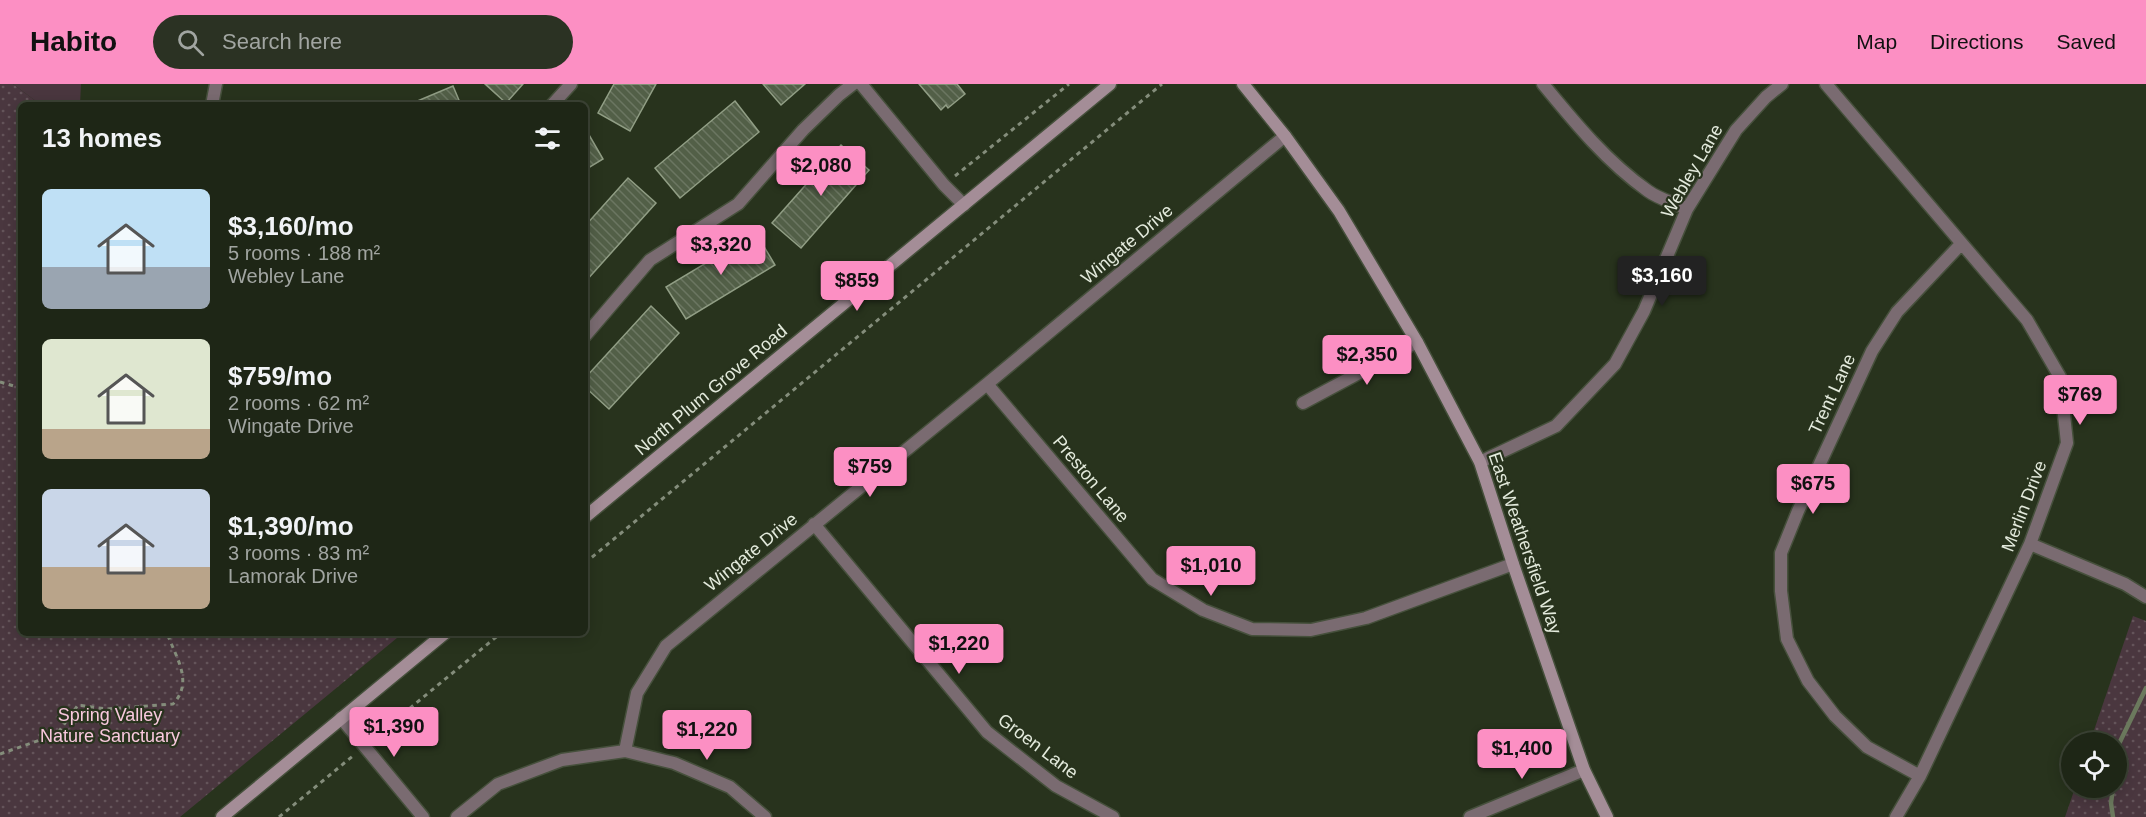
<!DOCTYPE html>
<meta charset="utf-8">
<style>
:root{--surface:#1e2616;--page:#2b3223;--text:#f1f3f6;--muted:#a1a5a1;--line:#3c4335;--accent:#fc8fc3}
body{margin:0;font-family:Arial,sans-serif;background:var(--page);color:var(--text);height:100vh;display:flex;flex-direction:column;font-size:22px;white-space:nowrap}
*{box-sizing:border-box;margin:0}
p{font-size:20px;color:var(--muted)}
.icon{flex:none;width:33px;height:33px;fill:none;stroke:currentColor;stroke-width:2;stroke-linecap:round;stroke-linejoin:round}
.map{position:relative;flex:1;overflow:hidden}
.details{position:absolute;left:18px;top:18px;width:570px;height:534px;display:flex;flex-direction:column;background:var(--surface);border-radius:9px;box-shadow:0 3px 15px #0003,0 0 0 2px var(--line)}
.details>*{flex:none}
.fabs{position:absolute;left:2061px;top:648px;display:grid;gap:12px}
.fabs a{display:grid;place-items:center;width:66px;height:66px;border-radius:50%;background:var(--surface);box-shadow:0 3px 15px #0003,0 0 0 2px var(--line);font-size:30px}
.price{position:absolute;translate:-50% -51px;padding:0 14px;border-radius:6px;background:var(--accent);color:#111;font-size:20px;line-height:39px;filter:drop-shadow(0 2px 3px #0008)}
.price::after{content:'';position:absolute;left:50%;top:36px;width:18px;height:14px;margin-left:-9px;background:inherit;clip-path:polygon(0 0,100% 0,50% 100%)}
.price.on{background:#222;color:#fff}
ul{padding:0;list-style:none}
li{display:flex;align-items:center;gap:18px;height:150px;padding:0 24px}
li span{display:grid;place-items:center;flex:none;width:168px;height:120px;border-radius:9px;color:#555}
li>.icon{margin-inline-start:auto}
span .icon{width:72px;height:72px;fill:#fffc;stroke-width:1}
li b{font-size:26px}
h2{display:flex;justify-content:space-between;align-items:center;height:72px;padding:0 24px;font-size:26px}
header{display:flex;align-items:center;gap:36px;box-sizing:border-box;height:84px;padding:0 30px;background:var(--accent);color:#111}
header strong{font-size:28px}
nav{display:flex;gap:33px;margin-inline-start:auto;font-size:21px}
.search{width:420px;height:54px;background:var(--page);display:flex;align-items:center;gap:15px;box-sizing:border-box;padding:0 21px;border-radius:33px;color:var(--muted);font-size:22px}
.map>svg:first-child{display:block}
.green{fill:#4a373f}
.park{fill:url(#park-dots)}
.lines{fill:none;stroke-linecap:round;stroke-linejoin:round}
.stream{stroke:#6b795d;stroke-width:4.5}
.building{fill:url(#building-back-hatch);stroke:#919e85;stroke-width:1.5}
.street-casing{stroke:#46503c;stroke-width:15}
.secondary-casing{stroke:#46503c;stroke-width:15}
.path{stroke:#848d7b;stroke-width:3;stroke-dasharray:4.5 4.5;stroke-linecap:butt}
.street{stroke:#7a6b71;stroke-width:12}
.secondary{stroke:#a48d97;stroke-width:12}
.labels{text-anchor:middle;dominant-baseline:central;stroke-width:4.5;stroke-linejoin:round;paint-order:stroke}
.street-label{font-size:18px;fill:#e3eadc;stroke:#28331d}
.park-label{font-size:18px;fill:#f9c9de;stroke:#28331d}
</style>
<header>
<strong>Habito</strong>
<div class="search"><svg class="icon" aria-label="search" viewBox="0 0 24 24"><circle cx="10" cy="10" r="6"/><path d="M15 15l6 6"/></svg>Search here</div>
<nav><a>Map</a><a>Directions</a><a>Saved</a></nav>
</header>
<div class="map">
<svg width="2146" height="733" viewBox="0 0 2146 733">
<defs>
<pattern id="park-dots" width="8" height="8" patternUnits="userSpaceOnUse" patternTransform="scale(1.5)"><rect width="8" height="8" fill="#4a373f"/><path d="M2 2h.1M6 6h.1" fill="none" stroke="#64545a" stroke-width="1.8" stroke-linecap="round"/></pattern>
<pattern id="building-back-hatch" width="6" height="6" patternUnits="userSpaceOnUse" patternTransform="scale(1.5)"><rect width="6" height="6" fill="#525f47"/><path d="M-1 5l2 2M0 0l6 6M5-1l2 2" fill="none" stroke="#6b7661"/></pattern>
</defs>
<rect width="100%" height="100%" fill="#28331d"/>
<path class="green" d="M 13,0 L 81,0 L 80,21 L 41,21 Z"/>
<path class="park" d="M 0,0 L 13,0 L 41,21 L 21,21 L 21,549 L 403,549 L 180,733 L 0,733 Z
M 2133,532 L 2146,537 L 2146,733 L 2065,733 L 2075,704 L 2116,704 L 2116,658 L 2090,658 Z"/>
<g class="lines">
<path class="stream" d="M 2116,666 L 2146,604
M 2113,704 L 2111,719 L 2113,733"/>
</g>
<path class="building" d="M 485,0 L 523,0 L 506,19 Z
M 614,0 L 656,0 L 630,47 L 598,29 Z
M 763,0 L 805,0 L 781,21 Z
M 919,0 L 957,0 L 965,10 L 948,24 L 946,21 L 941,26 Z
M 453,2 L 461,21 L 408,21 Z
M 735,17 L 759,48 L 680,114 L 655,84 Z
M 585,44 L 603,75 L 585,86 Z
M 841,61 L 869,86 L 801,164 L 772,139 Z
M 628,94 L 656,119 L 585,198 L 585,142 Z
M 756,149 L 775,181 L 686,235 L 666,203 Z
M 651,222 L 679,249 L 609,325 L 585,303 L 585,294 Z"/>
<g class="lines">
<g class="street-casing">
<path id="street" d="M 861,0 L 944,101 L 964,121
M 1543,0 C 1575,39 1607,78 1648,107 C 1659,115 1674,119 1687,125
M 1826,0 L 2027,236 L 2060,293 L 2067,359 L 2030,460 L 1920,692 L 1896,733
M 212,21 L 216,0
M 552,21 L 571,0
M 585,252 L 650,176 L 738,120 L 803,46 L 839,11 L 853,0
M 987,300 L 1152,495 L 1203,526 L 1252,545 L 1311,546 L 1366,534 L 1513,480
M 1303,319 L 1417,258
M 1480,378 L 1556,342 L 1615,280 L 1644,227 L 1687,125 L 1736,46 L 1766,13 L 1782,0
M 814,440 L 987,648 L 1056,702 L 1113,733
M 2030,460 L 2125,500 L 2146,513
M 341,634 L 423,733
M 625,667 L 674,679 L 730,703 L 765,733
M 1920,692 L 1867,663 L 1835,632 L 1808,597 L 1787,555 L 1781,507 L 1781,469 L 1798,427 L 1872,267 L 1897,228 L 1961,160
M 457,733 L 498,700 L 562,676 L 625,667 L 637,609 L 666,562 L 987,300 L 1285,52
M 1470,733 L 1584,686"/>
</g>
<g class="secondary-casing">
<path id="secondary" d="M 1243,0 L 1285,52 L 1339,127 L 1417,258 L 1480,378 L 1513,480 L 1584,686 L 1607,733
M 585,433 L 1110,0
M 222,733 L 445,549"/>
</g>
<path class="path" d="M 955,92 L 1069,0
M 0,298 L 21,304
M 585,479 L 1162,0
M 375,653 L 501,549
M 0,670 L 57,650 L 78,621 L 106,625 L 173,620 C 194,598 176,574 167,549
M 279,733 L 354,671"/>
<use href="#street" class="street"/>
<use href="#secondary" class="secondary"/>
</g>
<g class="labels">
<g class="street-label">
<text transform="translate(1692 87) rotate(-60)">Webley Lane</text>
<text transform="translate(1127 160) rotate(-40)">Wingate Drive</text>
<text transform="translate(711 306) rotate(-40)">North Plum Grove Road</text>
<text transform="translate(1832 310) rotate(-65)">Trent Lane</text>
<text transform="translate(1091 395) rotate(50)">Preston Lane</text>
<text transform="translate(2024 422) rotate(-69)">Merlin Drive</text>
<text transform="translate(1525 459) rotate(71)">East Weathersfield Way</text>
<text transform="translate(751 468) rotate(-39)">Wingate Drive</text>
<text transform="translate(1038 662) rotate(37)">Groen Lane</text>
</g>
<g class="park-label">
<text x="110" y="631">Spring Valley<tspan x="110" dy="21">Nature Sanctuary</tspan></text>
</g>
</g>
</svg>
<div class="fabs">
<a><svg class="icon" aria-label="locate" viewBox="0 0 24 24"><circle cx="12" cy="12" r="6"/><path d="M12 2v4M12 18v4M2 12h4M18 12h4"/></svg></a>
</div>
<b class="price" style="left:821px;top:113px">$2,080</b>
<b class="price" style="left:721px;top:192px">$3,320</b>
<b class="price on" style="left:1662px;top:223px">$3,160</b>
<b class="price" style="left:857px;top:228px">$859</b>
<b class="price" style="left:1367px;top:302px">$2,350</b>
<b class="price" style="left:2080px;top:342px">$769</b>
<b class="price" style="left:870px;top:414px">$759</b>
<b class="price" style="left:1813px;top:431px">$675</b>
<b class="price" style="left:1211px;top:513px">$1,010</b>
<b class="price" style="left:959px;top:591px">$1,220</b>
<b class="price" style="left:394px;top:674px">$1,390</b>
<b class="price" style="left:707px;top:677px">$1,220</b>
<b class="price" style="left:1522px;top:696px">$1,400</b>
<section class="details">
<h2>13 homes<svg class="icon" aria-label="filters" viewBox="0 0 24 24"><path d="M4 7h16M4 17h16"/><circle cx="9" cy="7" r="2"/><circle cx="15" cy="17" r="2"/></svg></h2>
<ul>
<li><span style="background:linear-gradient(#bfe0f5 65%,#9aa5b1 0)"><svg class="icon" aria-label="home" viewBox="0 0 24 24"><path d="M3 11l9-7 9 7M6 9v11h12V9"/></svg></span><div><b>$3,160/mo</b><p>5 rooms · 188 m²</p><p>Webley Lane</p></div></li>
<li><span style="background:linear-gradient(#dfe7d0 75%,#b9a48a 0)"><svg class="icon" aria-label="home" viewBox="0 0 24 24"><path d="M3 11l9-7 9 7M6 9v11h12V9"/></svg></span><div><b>$759/mo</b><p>2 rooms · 62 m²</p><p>Wingate Drive</p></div></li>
<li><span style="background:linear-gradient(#c9d6e8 65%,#b9a48a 0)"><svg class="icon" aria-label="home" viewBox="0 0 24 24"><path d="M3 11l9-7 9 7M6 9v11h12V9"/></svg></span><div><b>$1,390/mo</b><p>3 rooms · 83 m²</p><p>Lamorak Drive</p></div></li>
</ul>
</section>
</div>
